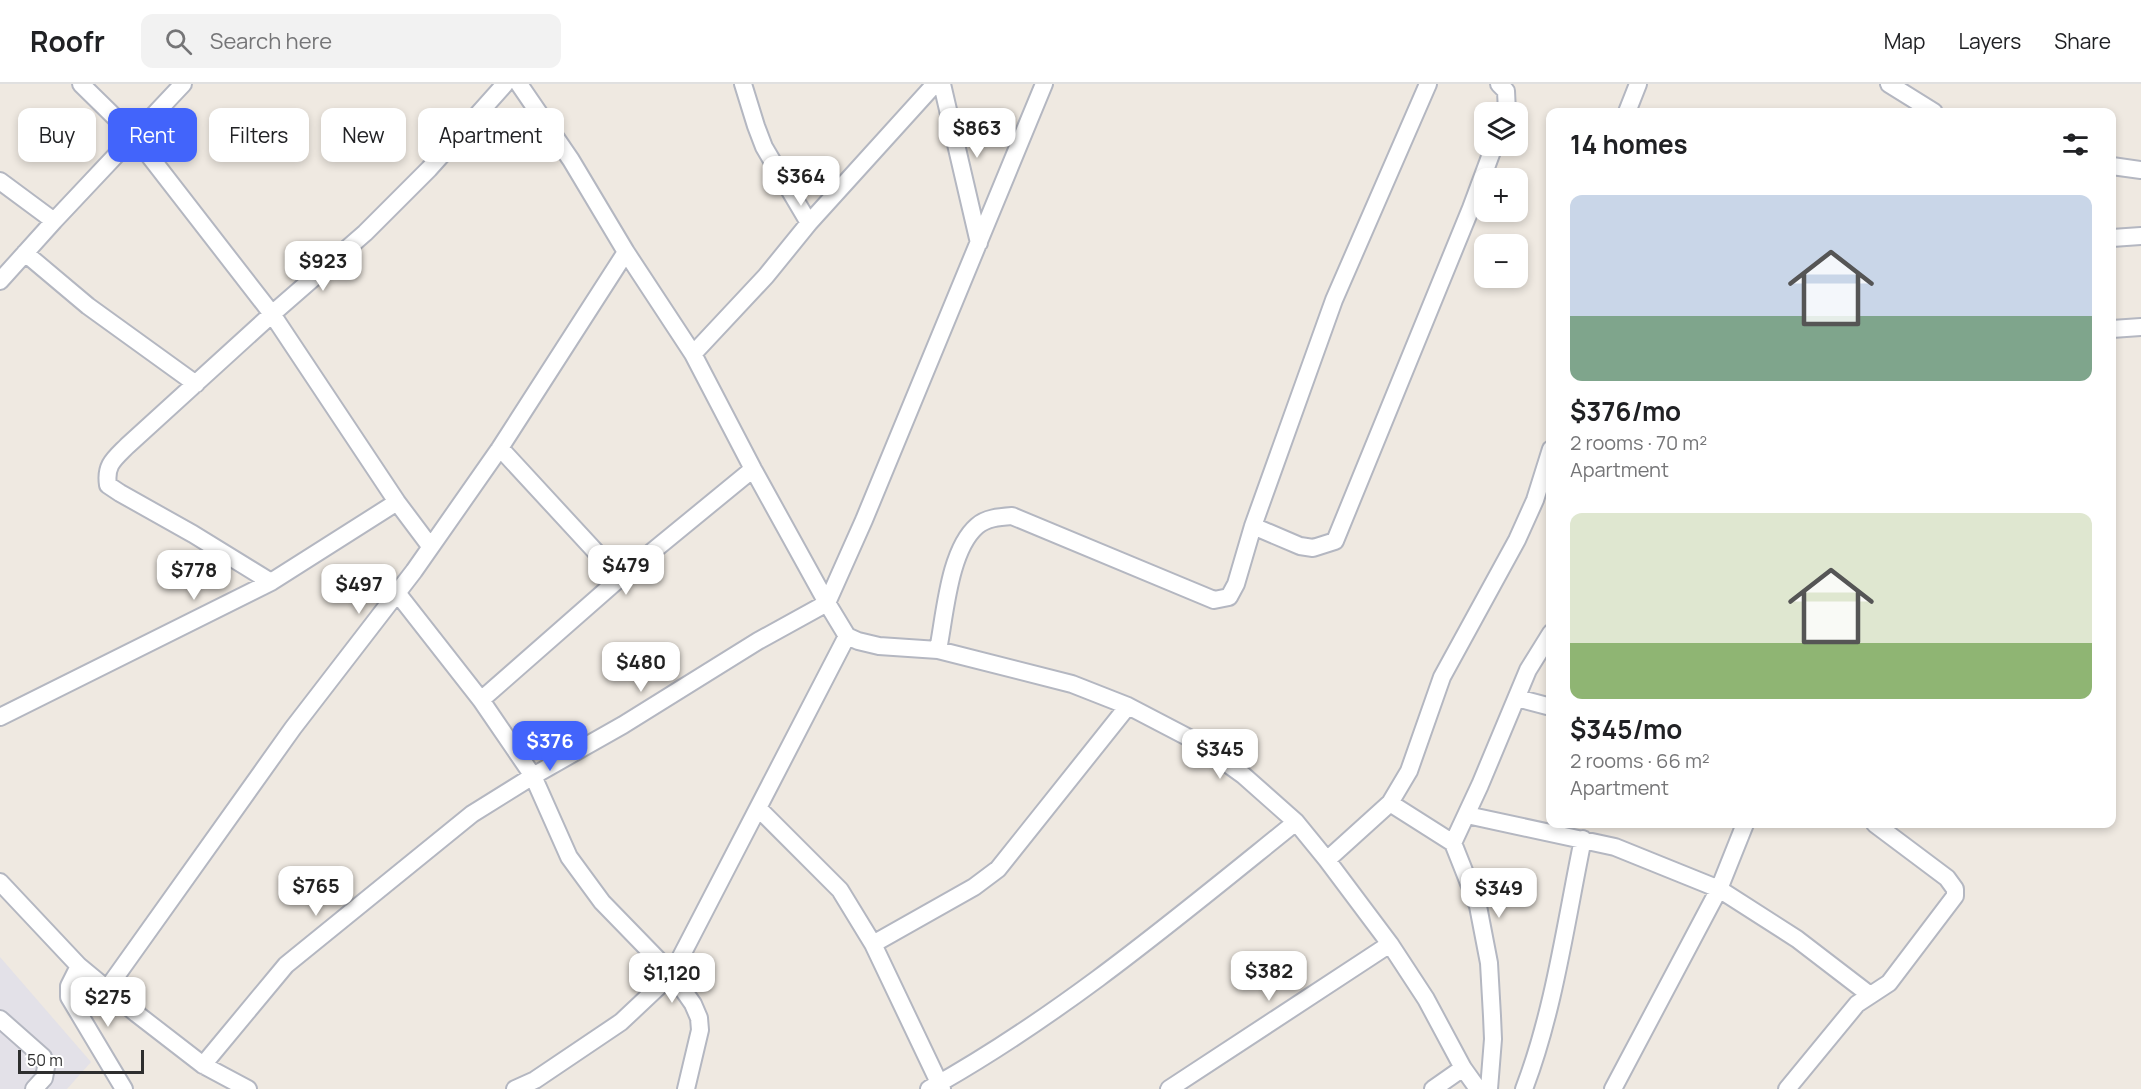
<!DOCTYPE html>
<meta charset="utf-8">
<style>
:root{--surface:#fff;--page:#f2f2f2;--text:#202124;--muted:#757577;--line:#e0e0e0;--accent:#4264fb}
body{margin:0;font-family:Manrope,sans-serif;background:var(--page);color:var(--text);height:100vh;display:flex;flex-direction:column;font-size:22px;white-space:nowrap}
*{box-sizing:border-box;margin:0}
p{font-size:20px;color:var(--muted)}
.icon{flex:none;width:33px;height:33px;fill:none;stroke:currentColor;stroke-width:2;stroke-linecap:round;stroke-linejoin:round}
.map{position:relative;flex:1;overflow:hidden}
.sheet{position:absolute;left:1546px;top:24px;width:570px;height:720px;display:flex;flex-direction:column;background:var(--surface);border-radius:12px;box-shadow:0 3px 9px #0003}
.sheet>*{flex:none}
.hud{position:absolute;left:18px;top:24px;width:570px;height:54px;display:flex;gap:12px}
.buttons{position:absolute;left:1474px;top:18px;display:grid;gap:12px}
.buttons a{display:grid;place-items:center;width:54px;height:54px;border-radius:12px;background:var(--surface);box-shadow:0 3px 9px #0003;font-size:30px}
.scale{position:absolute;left:18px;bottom:15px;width:126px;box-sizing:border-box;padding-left:6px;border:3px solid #2e2e2e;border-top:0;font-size:16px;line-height:21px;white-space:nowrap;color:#2e2e2e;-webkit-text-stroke:4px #fff;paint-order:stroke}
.price{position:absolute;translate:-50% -51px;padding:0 14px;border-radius:12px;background:#fff;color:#222;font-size:20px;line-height:39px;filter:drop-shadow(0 2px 3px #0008)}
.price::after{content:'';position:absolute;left:50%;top:36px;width:18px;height:14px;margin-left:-9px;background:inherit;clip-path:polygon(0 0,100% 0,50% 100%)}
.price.selected{background:var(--accent);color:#fff}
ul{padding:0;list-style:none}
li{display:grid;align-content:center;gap:12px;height:318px;padding:0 24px}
li span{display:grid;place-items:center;height:186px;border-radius:12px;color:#555}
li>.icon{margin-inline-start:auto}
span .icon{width:108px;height:108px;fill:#fffc;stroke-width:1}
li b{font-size:26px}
h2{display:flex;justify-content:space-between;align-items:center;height:72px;padding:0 24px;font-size:26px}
.pill{padding:0 21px;border-radius:12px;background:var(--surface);box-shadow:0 3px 9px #0003;font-size:21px;line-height:54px}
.pill.selected{background:var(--accent);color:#fff}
header{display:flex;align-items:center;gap:36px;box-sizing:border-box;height:84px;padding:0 30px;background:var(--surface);border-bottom:2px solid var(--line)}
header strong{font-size:28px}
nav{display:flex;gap:33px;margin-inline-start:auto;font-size:21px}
.search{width:420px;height:54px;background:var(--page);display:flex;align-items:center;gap:15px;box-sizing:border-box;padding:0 21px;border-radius:12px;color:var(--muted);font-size:22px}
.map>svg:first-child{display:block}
.industrial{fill:#e3e1e8}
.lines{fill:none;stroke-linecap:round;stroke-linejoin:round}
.minor-casing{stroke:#b4b7c1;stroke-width:20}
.minor{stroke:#fff;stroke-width:16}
</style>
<header>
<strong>Roofr</strong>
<div class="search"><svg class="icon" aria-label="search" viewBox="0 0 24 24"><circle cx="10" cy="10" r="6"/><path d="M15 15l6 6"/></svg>Search here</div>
<nav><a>Map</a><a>Layers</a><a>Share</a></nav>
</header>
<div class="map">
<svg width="2141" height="1005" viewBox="0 0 2141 1005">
<rect width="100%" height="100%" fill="#efe9e1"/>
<path class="industrial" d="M 0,873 L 91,978 L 67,1005 L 0,1005 Z"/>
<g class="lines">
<g class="minor-casing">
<path id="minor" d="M 81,0 L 134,52 L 272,230 L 397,418 L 430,462
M 519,0 L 571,76 L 626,168 L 693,270 L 753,385 L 827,519 L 847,552 L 858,557 L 879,562 L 938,566 L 1072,600 L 1128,622 L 1197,658 L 1243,691 L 1296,738 L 1327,776 L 1390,860 L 1426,915 L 1463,984 L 1478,1005
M 743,0 L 756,42 L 764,63 L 809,139
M 942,0 L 979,159
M 1499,0 L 1506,7 L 1507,28
M 1889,0 L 1934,28
M 1627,28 L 1638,0
M 2112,82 L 2141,86
M 0,97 L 54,137
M 2112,154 L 2141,152
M 25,169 L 88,222 L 196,300
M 0,197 L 54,137 L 183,0
M 2112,245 L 2141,243
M 693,270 L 766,192 L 809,139 L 935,0
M 500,364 L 620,494
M 1253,442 L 1300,462 L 1313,464 L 1335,457 L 1471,124 L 1494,62
M 271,498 L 193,450 L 120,409 L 108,401 C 105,381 114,375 127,362 L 272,230 L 365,149 L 429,85 L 505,0
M 398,510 L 481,616 L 533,692 L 569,773 L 602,818 L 672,890 L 693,920 L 699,934 L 700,946 L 686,1005
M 938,566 C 945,531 949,466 977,442 C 986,434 999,433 1012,432 L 1214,516 L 1229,513 L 1236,500 L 1253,442 L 1334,216 L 1428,0
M 1517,614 L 1551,623
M 481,616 L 620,494 L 753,385
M 0,633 L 271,498 L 397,418
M 1390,719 L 1453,759 L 1478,822 L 1489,879 L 1492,932 L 1493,955 L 1489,1005
M 759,725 L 840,806 L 873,860 L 942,1005
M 1467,731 L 1615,763 L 1719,805 L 1797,855 L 1870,911
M 1453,759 L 1480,701 L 1528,586 L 1551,549
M 1327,776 L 1390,719 L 1409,687 L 1442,593 L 1517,456 L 1535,416 L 1551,365
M 0,798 L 79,882 L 137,930 L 203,981 L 248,1005
M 873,860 L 974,803 L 998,785 L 1128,622
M 79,882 L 69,902 L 69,913 L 124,1005
M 107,905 L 293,644 L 414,487 L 500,364 L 626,168
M 0,935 L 43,973 L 46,983 L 44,994 L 34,1005
M 203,981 L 286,881 L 472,730 L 533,692 L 623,641 L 758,557 L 827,519 L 864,436 L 1044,0
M 515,1005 L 535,996 L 621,938 L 672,890 L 847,552
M 929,1005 C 1062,931 1178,833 1296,738
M 1169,1005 L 1390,860
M 1433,1005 L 1463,984
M 1524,1005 C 1554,927 1566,837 1583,755
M 1613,1005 L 1719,805 L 1745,740
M 1787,1005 L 1857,920 L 1889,899 L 1955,812 L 1955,805 L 1947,794 L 1875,740"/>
</g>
<use href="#minor" class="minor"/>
</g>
</svg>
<div class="buttons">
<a><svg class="icon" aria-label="layers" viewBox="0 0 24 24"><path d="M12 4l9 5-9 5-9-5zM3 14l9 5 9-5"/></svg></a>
<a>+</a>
<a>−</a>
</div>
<div class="scale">50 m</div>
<b class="price" style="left:977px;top:75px">$863</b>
<b class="price" style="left:801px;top:123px">$364</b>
<b class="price" style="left:323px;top:208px">$923</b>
<b class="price" style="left:626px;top:512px">$479</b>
<b class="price" style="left:194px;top:517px">$778</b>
<b class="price" style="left:359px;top:531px">$497</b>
<b class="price" style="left:641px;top:609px">$480</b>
<b class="price selected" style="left:550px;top:688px">$376</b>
<b class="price" style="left:1220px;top:696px">$345</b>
<b class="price" style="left:316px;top:833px">$765</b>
<b class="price" style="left:1499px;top:835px">$349</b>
<b class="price" style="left:1269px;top:918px">$382</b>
<b class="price" style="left:672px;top:920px">$1,120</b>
<b class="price" style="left:108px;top:944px">$275</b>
<div class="hud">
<a class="pill">Buy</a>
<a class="pill selected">Rent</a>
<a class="pill">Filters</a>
<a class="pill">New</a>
<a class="pill">Apartment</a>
</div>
<section class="sheet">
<h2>14 homes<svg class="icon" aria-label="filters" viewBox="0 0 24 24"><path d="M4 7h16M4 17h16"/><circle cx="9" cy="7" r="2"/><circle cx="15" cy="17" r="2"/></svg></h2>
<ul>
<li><span style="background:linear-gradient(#c9d6e8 65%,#7fa58c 0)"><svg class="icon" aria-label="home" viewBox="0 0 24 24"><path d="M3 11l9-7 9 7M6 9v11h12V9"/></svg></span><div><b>$376/mo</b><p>2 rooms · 70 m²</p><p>Apartment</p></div></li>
<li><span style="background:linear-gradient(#dfe7d0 70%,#8fb573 0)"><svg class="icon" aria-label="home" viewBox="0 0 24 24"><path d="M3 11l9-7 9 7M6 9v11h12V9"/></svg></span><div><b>$345/mo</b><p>2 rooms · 66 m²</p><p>Apartment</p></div></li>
</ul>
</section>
</div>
